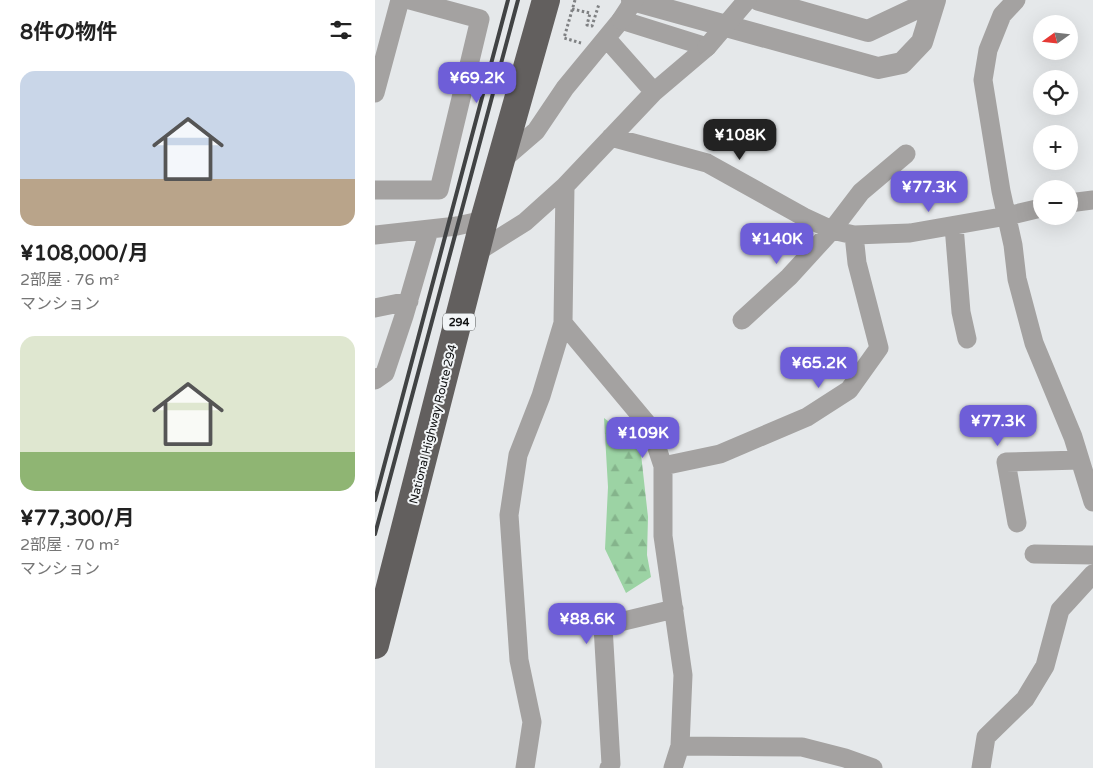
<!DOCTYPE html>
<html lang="ja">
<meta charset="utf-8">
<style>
:root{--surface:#fff;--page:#f2f2f2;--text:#222;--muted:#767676;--accent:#6e5ed8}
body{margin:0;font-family:"Varela Round","Noto Sans JP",sans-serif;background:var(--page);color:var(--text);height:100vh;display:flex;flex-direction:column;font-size:19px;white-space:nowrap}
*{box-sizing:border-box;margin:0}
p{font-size:16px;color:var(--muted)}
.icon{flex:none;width:28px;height:28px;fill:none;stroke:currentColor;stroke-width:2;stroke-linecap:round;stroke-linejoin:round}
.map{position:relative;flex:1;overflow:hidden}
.side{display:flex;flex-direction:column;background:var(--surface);width:375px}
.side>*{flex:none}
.needle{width:32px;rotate:255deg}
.buttons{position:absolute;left:658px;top:15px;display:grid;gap:10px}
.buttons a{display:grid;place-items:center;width:45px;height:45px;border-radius:50%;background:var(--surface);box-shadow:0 5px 20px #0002;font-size:25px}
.price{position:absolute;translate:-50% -42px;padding:0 11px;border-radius:10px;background:var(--accent);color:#fff;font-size:16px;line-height:32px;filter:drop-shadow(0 1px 2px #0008)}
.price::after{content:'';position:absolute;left:50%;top:30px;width:15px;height:11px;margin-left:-8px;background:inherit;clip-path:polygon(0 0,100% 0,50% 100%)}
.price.on{background:#222;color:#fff}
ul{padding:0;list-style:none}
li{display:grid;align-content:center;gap:10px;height:265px;padding:0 20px}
li span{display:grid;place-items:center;height:155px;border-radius:15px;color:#555}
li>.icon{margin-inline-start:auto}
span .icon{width:90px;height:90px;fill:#fffc;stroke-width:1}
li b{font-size:21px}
h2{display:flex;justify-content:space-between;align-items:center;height:60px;padding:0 20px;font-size:21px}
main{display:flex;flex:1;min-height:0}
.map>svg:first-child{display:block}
.forest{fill:url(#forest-firs)}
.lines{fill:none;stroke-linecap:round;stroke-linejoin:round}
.path{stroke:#7f8183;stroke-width:3;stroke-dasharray:2.5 2.5;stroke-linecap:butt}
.minor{stroke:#a4a2a1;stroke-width:19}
.tertiary{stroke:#a4a2a1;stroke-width:22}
.trunk{stroke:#625f5e;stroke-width:28}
.rail{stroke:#414344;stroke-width:4}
.minor-bridge{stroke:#a4a2a1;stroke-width:19}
.labels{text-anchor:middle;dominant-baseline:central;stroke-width:4;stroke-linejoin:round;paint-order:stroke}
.shield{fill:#f2f5f7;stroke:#545657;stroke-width:1}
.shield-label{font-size:11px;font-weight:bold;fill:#111213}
.street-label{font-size:12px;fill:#111213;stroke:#f2f5f7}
</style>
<main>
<section class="side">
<h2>8件の物件<svg class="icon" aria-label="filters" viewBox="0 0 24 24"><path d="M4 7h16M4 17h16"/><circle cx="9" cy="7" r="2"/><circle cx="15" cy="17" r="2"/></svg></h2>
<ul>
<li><span style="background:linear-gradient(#c9d6e8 70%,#b9a48a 0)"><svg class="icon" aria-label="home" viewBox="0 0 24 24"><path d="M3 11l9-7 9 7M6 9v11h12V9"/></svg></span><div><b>¥108,000/月</b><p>2部屋 · 76 m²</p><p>マンション</p></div></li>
<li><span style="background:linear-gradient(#dfe7d0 75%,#8fb573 0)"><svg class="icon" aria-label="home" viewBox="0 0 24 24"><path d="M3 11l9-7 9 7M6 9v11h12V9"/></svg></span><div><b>¥77,300/月</b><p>2部屋 · 70 m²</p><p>マンション</p></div></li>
</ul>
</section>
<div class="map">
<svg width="718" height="768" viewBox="0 0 718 768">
<defs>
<pattern id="forest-firs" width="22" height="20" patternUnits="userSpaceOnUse" patternTransform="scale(1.25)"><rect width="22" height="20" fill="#9cd3a4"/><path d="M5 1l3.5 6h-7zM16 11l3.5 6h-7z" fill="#85b48c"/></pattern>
</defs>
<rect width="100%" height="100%" fill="#e5e8ea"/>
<path class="forest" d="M 229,418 L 265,445 L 273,517 L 272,555 L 276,577 L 251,593 L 230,549 L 233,487 Z"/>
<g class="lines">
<path class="path" d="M 200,0 L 189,38 L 206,43
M 197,9 L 215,13 L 212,25 L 217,26 L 224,4"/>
<path class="minor" d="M 641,0 L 627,15 L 613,50 L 608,80 L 626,191 L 638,245 L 642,279 L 659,343 L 698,437 L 718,502
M 232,39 L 279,92
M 0,93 L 25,0
M 236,137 L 332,163 L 429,217 L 457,230 L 479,235 L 535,233 L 632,216 L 666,208
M 125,162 L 161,131 L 190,88 L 246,20 L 332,47
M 190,186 L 188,323 L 275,427 L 288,466 L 288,536 L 308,675 L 305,746 L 298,768
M 0,190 L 64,190 L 105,19 L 35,0
M 694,203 L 718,200
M 579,226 L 586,312 L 592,339
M 0,235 L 82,226 L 109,220
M 102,252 L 150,222 L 190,186 L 279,92 L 332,47
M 0,308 L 34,301
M 367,320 L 414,277 L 457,230 L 486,192 L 531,154
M 0,380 L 10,373 L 29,316 L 54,230
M 288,466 L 345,454 L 432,417 L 474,390 L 504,348 L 482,263 L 479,235
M 642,523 L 631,462 L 705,460
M 659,554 L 718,555
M 305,746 L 427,747 L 470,758 L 498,768
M 150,768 L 157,722 L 144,660 L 134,515 L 143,455 L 166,396 L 188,323
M 234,768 L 236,764 L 228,626 L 299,609
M 606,768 L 611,737 L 650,699 L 670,666 L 685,610 L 718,574"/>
<path class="tertiary" d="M 257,0 L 503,68 L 527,63 L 547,42 L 560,0
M 384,0 L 493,31 L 544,7 L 547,0"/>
<path class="trunk" d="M 0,645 L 109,220 L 171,0"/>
<path class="rail" d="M 0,500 L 133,0
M 0,534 L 143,0"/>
<path class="minor-bridge" d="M 246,20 L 259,0
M 332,47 L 372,0"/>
</g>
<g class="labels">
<rect class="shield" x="68" y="313.5" width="32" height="17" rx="4"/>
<g class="shield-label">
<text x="84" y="322">294</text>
</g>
<g class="street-label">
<text transform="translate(58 424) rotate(-76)">National Highway Route 294</text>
</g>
</g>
</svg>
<div class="buttons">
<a><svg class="needle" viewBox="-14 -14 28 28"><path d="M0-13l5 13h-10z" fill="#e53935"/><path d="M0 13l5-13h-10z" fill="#767676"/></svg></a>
<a><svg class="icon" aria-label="locate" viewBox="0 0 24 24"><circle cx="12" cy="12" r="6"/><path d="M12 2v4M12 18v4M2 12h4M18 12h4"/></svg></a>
<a>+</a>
<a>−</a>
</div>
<b class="price" style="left:102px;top:104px">¥69.2K</b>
<b class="price on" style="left:365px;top:161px">¥108K</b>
<b class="price" style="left:554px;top:213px">¥77.3K</b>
<b class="price" style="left:402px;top:265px">¥140K</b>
<b class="price" style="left:444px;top:389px">¥65.2K</b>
<b class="price" style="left:623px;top:447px">¥77.3K</b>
<b class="price" style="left:268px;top:459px">¥109K</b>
<b class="price" style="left:212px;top:645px">¥88.6K</b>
</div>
</main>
